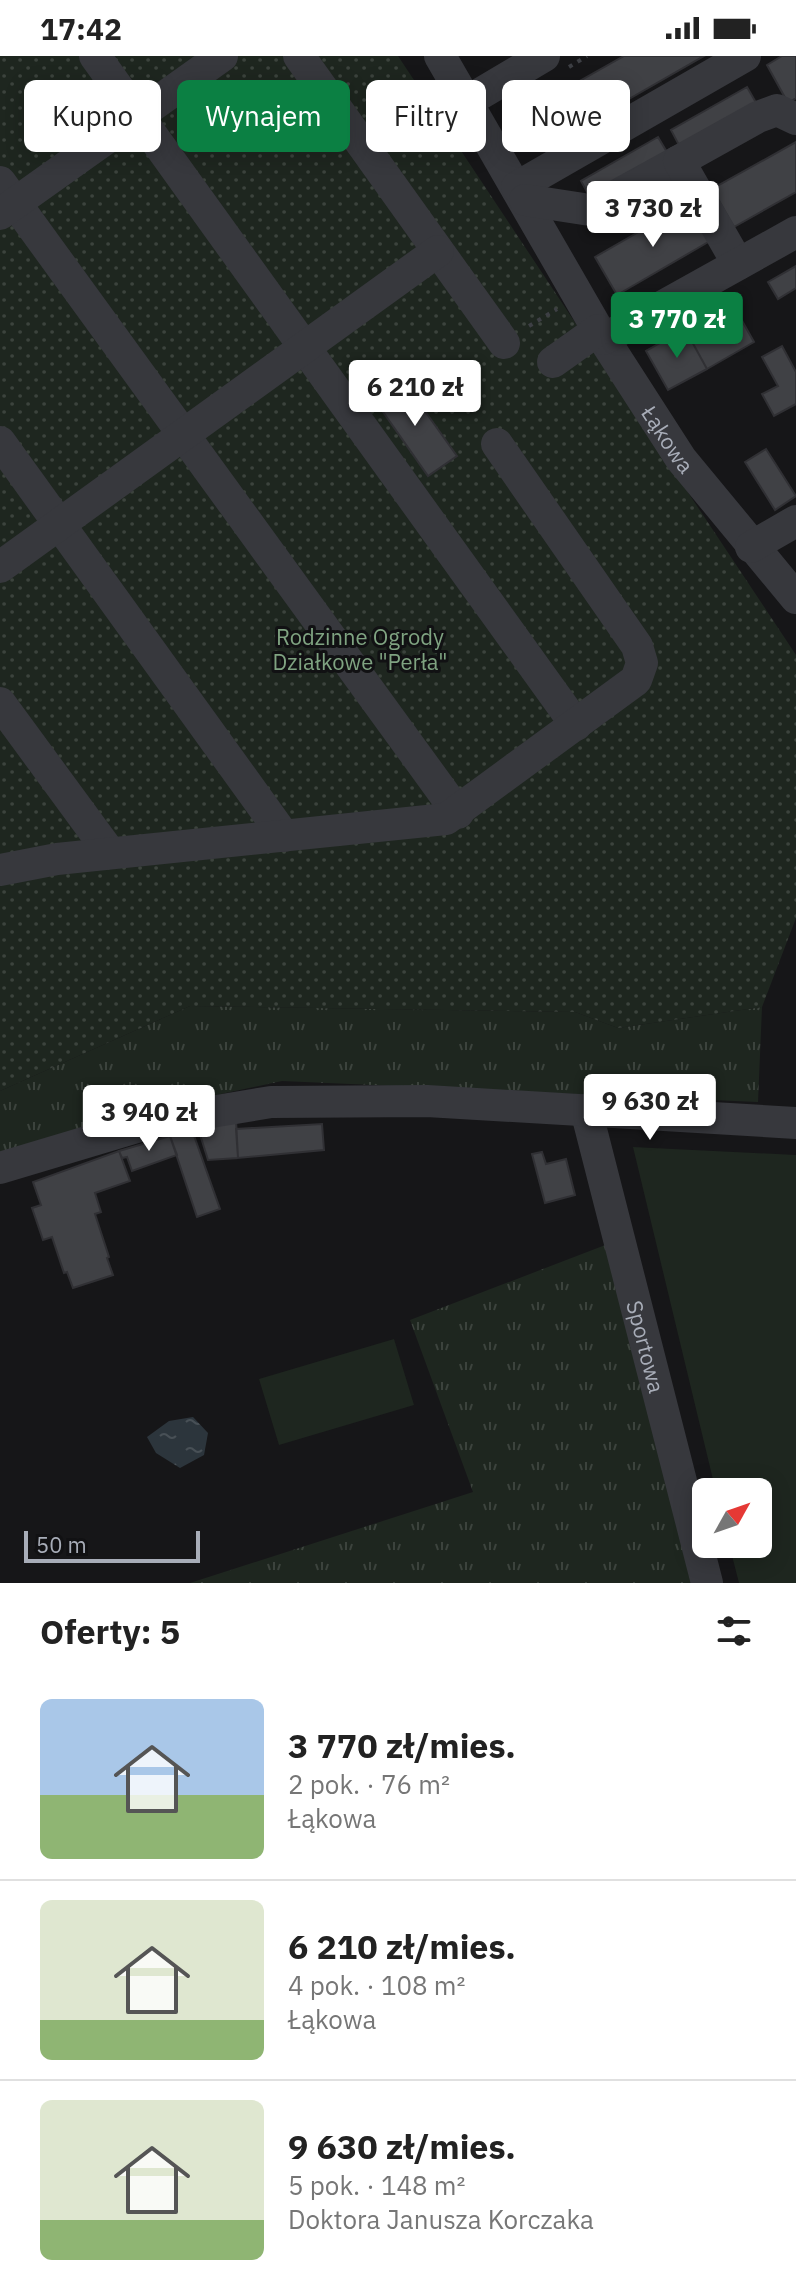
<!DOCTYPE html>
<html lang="pl">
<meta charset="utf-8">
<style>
:root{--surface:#fff;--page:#f6f6f6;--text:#222;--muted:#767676;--line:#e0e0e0;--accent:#0b8043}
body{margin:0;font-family:"IBM Plex Sans",sans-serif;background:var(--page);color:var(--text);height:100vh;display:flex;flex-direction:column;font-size:30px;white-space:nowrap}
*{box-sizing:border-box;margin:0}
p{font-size:26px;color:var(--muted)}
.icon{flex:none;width:44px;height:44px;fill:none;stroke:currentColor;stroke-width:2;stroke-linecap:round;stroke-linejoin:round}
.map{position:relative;height:1527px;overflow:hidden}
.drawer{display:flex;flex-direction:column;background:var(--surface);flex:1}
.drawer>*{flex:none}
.guide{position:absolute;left:24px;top:24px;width:748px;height:72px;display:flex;gap:16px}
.needle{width:52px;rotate:50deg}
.controls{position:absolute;left:692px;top:1422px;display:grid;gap:16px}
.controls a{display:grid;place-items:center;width:80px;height:80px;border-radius:12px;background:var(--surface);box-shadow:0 4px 20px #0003;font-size:40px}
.scale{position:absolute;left:24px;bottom:20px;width:176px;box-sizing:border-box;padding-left:8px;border:4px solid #a8adb8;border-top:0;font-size:22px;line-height:28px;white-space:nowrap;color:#a8adb8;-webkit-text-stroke:6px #111113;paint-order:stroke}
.price{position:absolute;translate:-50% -68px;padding:0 18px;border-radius:8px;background:#fff;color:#222;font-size:26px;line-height:52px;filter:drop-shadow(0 2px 4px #0008)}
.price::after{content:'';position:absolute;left:50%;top:48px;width:24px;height:18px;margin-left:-12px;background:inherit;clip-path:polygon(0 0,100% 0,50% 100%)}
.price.selected{background:var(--accent);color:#fff}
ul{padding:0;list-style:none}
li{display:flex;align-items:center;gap:24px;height:200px;padding:0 40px}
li+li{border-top:2px solid var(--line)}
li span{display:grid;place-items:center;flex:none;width:224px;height:160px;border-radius:12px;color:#555}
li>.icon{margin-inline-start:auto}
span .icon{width:96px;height:96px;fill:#fffc;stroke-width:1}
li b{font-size:34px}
h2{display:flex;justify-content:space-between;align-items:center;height:96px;padding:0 40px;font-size:34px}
.tag{padding:0 28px;border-radius:12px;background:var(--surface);box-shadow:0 4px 20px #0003;font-size:28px;line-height:72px}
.tag.selected{background:var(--accent);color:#fff}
.status{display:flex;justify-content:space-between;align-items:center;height:56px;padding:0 40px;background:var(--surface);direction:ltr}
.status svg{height:22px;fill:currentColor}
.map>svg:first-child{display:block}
.grass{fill:url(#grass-tufts)}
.garden{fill:url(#garden-dots)}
.pitch{fill:#1e261f}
.water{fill:url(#water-ripples)}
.building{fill:#404145;stroke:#303034;stroke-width:2}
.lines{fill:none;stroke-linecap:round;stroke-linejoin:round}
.path{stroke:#3d3f44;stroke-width:4;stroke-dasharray:4 6;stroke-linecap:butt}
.minor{stroke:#37383d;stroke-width:32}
.labels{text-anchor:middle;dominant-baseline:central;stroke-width:6;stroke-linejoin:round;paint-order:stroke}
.street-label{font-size:22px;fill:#a8adb8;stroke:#111113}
.park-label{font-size:22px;fill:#7fa381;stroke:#111113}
</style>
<div class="status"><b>17:42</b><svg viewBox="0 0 49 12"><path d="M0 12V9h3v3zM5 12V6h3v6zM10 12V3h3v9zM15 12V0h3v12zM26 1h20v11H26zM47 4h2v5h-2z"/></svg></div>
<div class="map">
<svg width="796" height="1527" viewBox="0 0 796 1527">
<defs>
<pattern id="grass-tufts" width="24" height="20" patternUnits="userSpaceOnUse" patternTransform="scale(2)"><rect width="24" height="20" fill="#1e261f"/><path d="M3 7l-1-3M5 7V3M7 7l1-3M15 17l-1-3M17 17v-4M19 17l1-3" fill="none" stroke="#3c433d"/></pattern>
<pattern id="garden-dots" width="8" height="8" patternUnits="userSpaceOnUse" patternTransform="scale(2)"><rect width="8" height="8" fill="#1e261f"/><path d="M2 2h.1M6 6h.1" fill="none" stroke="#3c433d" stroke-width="1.8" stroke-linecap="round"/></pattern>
<pattern id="water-ripples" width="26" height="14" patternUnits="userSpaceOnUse" patternTransform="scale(2)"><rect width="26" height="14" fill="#2c353c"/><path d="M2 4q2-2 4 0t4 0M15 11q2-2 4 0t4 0" fill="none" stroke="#485056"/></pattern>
</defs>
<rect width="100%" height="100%" fill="#161618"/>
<path class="grass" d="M 190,950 L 575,956 L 618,972 L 762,951 L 758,1046 L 282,1025 L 155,1052 L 0,1096 L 0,1035 Z
M 608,1188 L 698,1527 L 190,1527 L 473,1436 L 410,1264 Z"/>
<path class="garden" d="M 0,0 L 398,0 L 796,599 L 796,862 L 762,951 L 618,972 L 575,956 L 190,950 L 0,1035 Z"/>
<path class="pitch" d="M 633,1091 L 796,1099 L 796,1527 L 739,1527 L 729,1488 L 758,1488 L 758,1436 L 716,1436 Z
M 394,1283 L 414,1349 L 279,1389 L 259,1323 Z"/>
<path class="water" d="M 193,1361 L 208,1377 L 204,1399 L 180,1412 L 156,1397 L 147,1381 L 169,1365 Z"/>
<path class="building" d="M 624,0 L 704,0 L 547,90 L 536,70 L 547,64 L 539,48 Z
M 782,0 L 796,0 L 796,42 L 788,47 L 767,9 Z
M 747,31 L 758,50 L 681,93 L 671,74 Z
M 658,81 L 671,103 L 593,147 L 581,125 Z
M 796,86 L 796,136 L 734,171 L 712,133 Z
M 689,147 L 710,185 L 617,239 L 595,201 Z
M 796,210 L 796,232 L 778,243 L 768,226 Z
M 732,247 L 754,286 L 707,313 L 685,273 Z
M 685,273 L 707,313 L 668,334 L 646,295 Z
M 782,290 L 796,316 L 796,348 L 774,360 L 762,338 L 778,330 L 762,301 Z
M 402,323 L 457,400 L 428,420 L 374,343 Z
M 766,393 L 796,440 L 775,454 L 745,406 Z
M 236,1064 L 238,1102 L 208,1104 L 198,1072 Z
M 322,1068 L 324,1094 L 238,1102 L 236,1073 Z
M 192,1074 L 220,1153 L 197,1161 L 170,1080 Z
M 170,1080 L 177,1099 L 132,1115 L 127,1101 L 122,1102 L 119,1095 Z
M 119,1095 L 130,1125 L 95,1137 L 101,1156 L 95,1158 L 109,1201 L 107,1202 L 113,1219 L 73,1232 L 67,1216 L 64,1217 L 52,1181 L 43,1184 L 32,1152 L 41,1149 L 33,1126 Z
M 542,1096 L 546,1108 L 566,1103 L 575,1139 L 545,1147 L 532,1098 Z"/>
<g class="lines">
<path class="path" d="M 569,11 L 587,0
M 529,270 L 557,253"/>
<g class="minor">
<path d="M 95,0 L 576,669"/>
<path d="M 299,0 L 504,287"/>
<path id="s1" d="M 440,0 L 598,274 L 681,403 L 796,542"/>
<path d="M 468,45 L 544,0"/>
<path d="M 0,126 L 458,757"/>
<path d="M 517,131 L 745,0"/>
<path d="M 525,144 L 590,154 L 679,105"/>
<path d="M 0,158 L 222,0"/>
<path d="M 738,208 L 679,105 L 758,61 L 777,54 L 796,63"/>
<path d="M 604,283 L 796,176"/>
<path d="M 553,306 L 598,274"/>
<path d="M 0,386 L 284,780"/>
<path d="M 751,491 L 796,465"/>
<path d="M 0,511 L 438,195"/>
<path d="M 0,647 L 110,797"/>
<path d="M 0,814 L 57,803 L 446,763 L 636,624 L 642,607 L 637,590 L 497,388"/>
<path id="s2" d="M 586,1054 L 707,1527"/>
<path d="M 0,1112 L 157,1065 L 271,1046 L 427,1045 L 796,1067"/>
</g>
</g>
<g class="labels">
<g class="street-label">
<text stroke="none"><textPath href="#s1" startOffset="446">Łąkowa</textPath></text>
<text stroke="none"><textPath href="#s2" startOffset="244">Sportowa</textPath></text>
</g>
<g class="park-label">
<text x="360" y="580">Rodzinne Ogrody<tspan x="360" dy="25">Działkowe "Perła"</tspan></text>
</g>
</g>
</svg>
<div class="controls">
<a><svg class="needle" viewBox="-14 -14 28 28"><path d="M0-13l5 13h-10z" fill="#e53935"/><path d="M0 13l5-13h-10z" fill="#767676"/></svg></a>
</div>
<div class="scale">50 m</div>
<b class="price" style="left:653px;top:193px">3 730 zł</b>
<b class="price selected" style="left:677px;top:304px">3 770 zł</b>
<b class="price" style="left:415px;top:372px">6 210 zł</b>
<b class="price" style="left:650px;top:1086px">9 630 zł</b>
<b class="price" style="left:149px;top:1097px">3 940 zł</b>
<div class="guide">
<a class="tag">Kupno</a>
<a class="tag selected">Wynajem</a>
<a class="tag">Filtry</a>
<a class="tag">Nowe</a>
</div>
</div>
<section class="drawer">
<h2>Oferty: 5<svg class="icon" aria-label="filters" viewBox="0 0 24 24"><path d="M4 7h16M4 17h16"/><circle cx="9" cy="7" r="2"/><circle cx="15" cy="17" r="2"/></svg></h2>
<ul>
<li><span style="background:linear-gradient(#a9c7e8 60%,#8fb573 0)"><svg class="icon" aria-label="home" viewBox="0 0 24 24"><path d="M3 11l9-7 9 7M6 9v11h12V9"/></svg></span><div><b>3 770 zł/mies.</b><p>2 pok. · 76 m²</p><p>Łąkowa</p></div></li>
<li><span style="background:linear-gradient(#dfe7d0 75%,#8fb573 0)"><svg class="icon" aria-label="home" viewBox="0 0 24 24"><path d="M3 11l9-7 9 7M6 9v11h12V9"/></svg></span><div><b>6 210 zł/mies.</b><p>4 pok. · 108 m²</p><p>Łąkowa</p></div></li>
<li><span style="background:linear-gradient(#dfe7d0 75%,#8fb573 0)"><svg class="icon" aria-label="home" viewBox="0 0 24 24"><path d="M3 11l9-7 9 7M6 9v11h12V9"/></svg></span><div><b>9 630 zł/mies.</b><p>5 pok. · 148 m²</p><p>Doktora Janusza Korczaka</p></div></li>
</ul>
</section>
